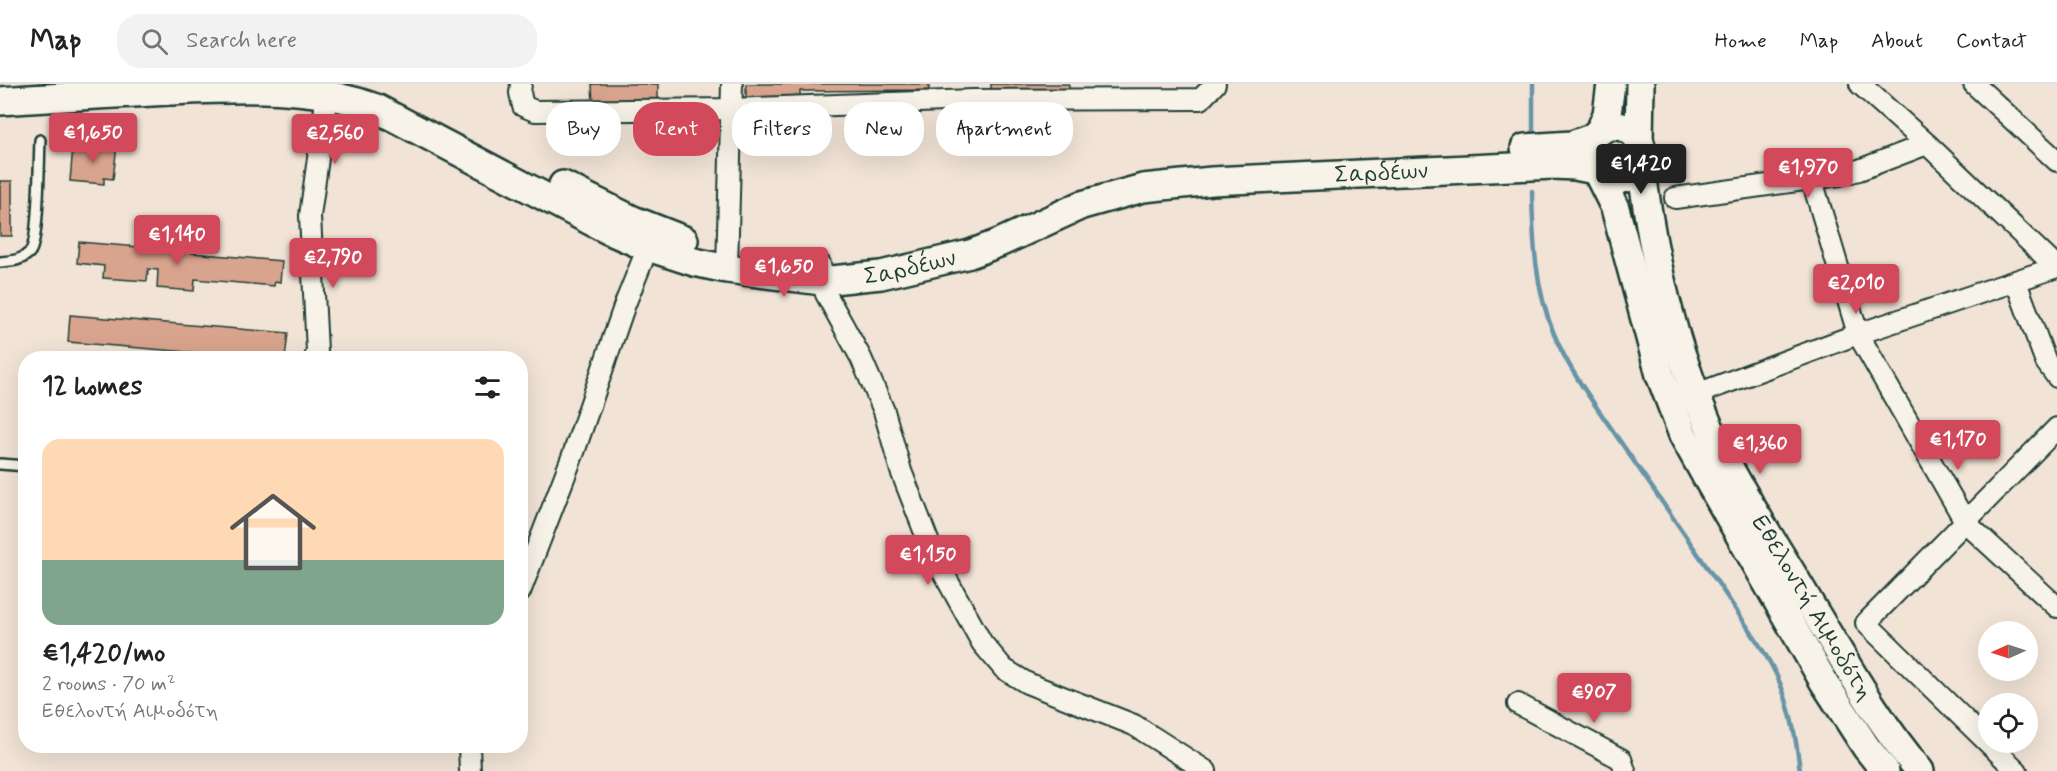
<!DOCTYPE html>
<meta charset="utf-8">
<style>
:root{--surface:#fff;--page:#f2f2f2;--text:#222;--muted:#767676;--line:#e0e0e0;--accent:#d1495b}
body{margin:0;font-family:Mynerve,sans-serif;background:var(--page);color:var(--text);height:100vh;display:flex;flex-direction:column;font-size:22px;white-space:nowrap}
*{box-sizing:border-box;margin:0}
p{font-size:20px;color:var(--muted)}
.icon{flex:none;width:33px;height:33px;fill:none;stroke:currentColor;stroke-width:2;stroke-linecap:round;stroke-linejoin:round}
.map{position:relative;flex:1;overflow:hidden}
.side{position:absolute;left:18px;top:267px;width:510px;height:402px;display:flex;flex-direction:column;background:var(--surface);border-radius:24px;box-shadow:0 6px 24px #0002}
.side>*{flex:none}
.banner{position:absolute;left:546px;top:18px;width:570px;height:54px;display:flex;gap:12px}
.needle{width:39px;rotate:267deg}
.buttons{position:absolute;left:1978px;top:537px;display:grid;gap:12px}
.buttons a{display:grid;place-items:center;width:60px;height:60px;border-radius:50%;background:var(--surface);box-shadow:0 6px 24px #0002;font-size:30px}
.price{position:absolute;translate:-50% -51px;padding:0 14px;border-radius:6px;background:var(--accent);color:#fff;font-size:20px;line-height:39px;filter:drop-shadow(0 2px 3px #0008)}
.price::after{content:'';position:absolute;left:50%;top:36px;width:18px;height:14px;margin-left:-9px;background:inherit;clip-path:polygon(0 0,100% 0,50% 100%)}
.price.on{background:#222;color:#fff}
ul{padding:0;list-style:none}
li{display:grid;align-content:center;gap:12px;height:318px;padding:0 24px}
li span{display:grid;place-items:center;height:186px;border-radius:18px;color:#555}
li>.icon{margin-inline-start:auto}
span .icon{width:108px;height:108px;fill:#fffc;stroke-width:1}
li b{font-size:26px}
h2{display:flex;justify-content:space-between;align-items:center;height:72px;padding:0 24px;font-size:26px}
.chip{padding:0 21px;border-radius:24px;background:var(--surface);box-shadow:0 6px 24px #0002;font-size:21px;line-height:54px}
.chip.on{background:var(--accent);color:#fff}
header{display:flex;align-items:center;gap:36px;box-sizing:border-box;height:84px;padding:0 30px;background:var(--surface);border-bottom:2px solid var(--line)}
header strong{font-size:28px}
nav{display:flex;gap:33px;margin-inline-start:auto;font-size:21px}
.search{width:420px;height:54px;background:var(--page);display:flex;align-items:center;gap:15px;box-sizing:border-box;padding:0 21px;border-radius:24px;color:var(--muted);font-size:22px}
.map>svg:first-child{display:block}
.lines{fill:none;stroke-linecap:round;stroke-linejoin:round}
.stream{stroke:#6794a8;stroke-width:4.5}
.building{fill:#d9a48d;stroke:#1f3d34;stroke-width:1.5}
.lane-casing{stroke:#1f3d34;stroke-width:14}
.street-casing{stroke:#1f3d34;stroke-width:24}
.secondary-casing{stroke:#1f3d34;stroke-width:32}
.lane{stroke:#f7f3e8;stroke-width:9}
.street{stroke:#f7f3e8;stroke-width:20}
.secondary{stroke:#f7f3e8;stroke-width:27}
.labels{text-anchor:middle;dominant-baseline:central;stroke-width:4.5;stroke-linejoin:round;paint-order:stroke}
.street-label{font-size:24px;fill:#1f3d34;stroke:#f7f3e8}
</style>
<header>
<strong>Map</strong>
<div class="search"><svg class="icon" aria-label="search" viewBox="0 0 24 24"><circle cx="10" cy="10" r="6"/><path d="M15 15l6 6"/></svg>Search here</div>
<nav><a>Home</a><a>Map</a><a>About</a><a>Contact</a></nav>
</header>
<div class="map">
<svg width="2057" height="687" viewBox="0 0 2057 687">
<rect width="100%" height="100%" fill="#f1e3d6"/>
<filter id="ink" filterUnits="userSpaceOnUse"><feTurbulence type="fractalNoise" baseFrequency=".0167" numOctaves="2"/><feDisplacementMap in="SourceGraphic" scale="12" xChannelSelector="R" yChannelSelector="G"/><feConvolveMatrix kernelMatrix="1 2 1 2 8 2 1 2 1" color-interpolation-filters="sRGB"/></filter>
<g filter="url(#ink)">
<g class="lines">
<path class="stream" d="M 1533,0 L 1533,52
M 1532,107 C 1533,156 1535,205 1554,250 C 1568,284 1590,314 1611,344 C 1650,401 1691,459 1730,517 C 1748,545 1772,575 1783,607 C 1792,632 1797,660 1800,687"/>
</g>
<path class="building" d="M 592,0 L 658,0 L 658,18 L 593,21 Z
M 746,0 L 929,0 L 929,6 L 800,7 L 800,17 L 746,18 Z
M 991,0 L 1069,0 L 1069,5 L 991,7 Z
M 97,59 L 117,61 L 113,95 L 104,94 L 104,100 L 70,97 L 73,62 L 96,65 Z
M 0,97 L 12,97 L 12,152 L 0,152 Z
M 79,158 L 174,166 L 174,160 L 192,161 L 192,169 L 282,177 L 280,198 L 275,197 L 274,202 L 195,195 L 194,207 L 157,204 L 158,186 L 148,185 L 147,197 L 103,194 L 104,182 L 77,179 Z
M 70,231 L 288,249 L 285,274 L 260,274 L 68,258 Z"/>
<g class="lines">
<g class="lane-casing">
<path id="lane" d="M 0,178 C 12,177 21,177 30,168 C 39,157 39,75 40,56
M 0,380 L 26,382"/>
</g>
<g class="street-casing">
<path id="street" d="M 521,0 L 520,9 L 523,22 L 535,27 L 731,25 L 973,16 L 1201,15 L 1215,0
M 1860,0 L 1927,60 L 2056,183
M 1974,0 L 2057,77
M 1812,96 L 1858,250 L 1966,439 L 2057,523
M 1675,114 L 1840,91 L 1859,86 L 1927,60
M 820,180 L 822,197 L 826,210 L 861,274 L 884,327 L 901,387 L 934,472 L 982,559 L 1004,585 L 1027,599 L 1134,641 L 1206,687
M 727,185 L 732,0
M 2016,198 L 2046,278 L 2057,293
M 315,274 L 317,267 L 310,132 L 325,24
M 1683,315 L 1858,250 L 2057,183
M 520,508 L 574,368 L 625,220 L 648,163
M 1518,620 L 1621,675 L 1625,687
M 469,662 L 470,687
M 2017,687 L 1866,539 L 2057,344"/>
</g>
<g class="secondary-casing">
<g id="secondary">
<path id="s1" d="M 0,17 C 56,13 113,10 169,7 C 239,4 310,0 376,24 L 608,146 L 642,161 L 694,178 L 727,185 L 822,197 L 881,191 L 970,170 L 999,159 L 1082,121 L 1143,104 L 1212,97 L 1553,81 L 1575,82 L 1595,86"/>
<circle cx="1615" cy="69" r="27"/>
<path d="M 1600,47 L 1607,30 L 1611,0"/>
<path d="M 1639,57 L 1640,0"/>
<path d="M 1525,64 L 1572,61 L 1594,53"/>
<path id="s2" d="M 1641,78 C 1652,175 1676,274 1718,362 C 1745,417 1780,468 1810,520 C 1845,577 1876,635 1920,687"/>
<path d="M 1598,90 L 1615,124 L 1660,291 L 1683,351 L 1708,396 L 1824,598 L 1866,663 L 1885,687"/>
<path d="M 563,101 L 633,136 L 684,156"/>
</g>
</g>
<use href="#lane" class="lane"/>
<use href="#street" class="street"/>
<use href="#secondary" class="secondary"/>
</g>
</g>
<g class="labels">
<g class="street-label">
<text stroke="none"><textPath href="#s1" startOffset="1437">Σαρδέων</textPath></text>
<text stroke="none"><textPath href="#s1" startOffset="951">Σαρδέων</textPath></text>
<text stroke="none"><textPath href="#s2" startOffset="483">Εθελοντή Αιμοδότη</textPath></text>
</g>
</g>
</svg>
<div class="buttons">
<a><svg class="needle" viewBox="-14 -14 28 28"><path d="M0-13l5 13h-10z" fill="#e53935"/><path d="M0 13l5-13h-10z" fill="#767676"/></svg></a>
<a><svg class="icon" aria-label="locate" viewBox="0 0 24 24"><circle cx="12" cy="12" r="6"/><path d="M12 2v4M12 18v4M2 12h4M18 12h4"/></svg></a>
</div>
<b class="price" style="left:93px;top:80px">€1,650</b>
<b class="price" style="left:335px;top:81px">€2,560</b>
<b class="price on" style="left:1641px;top:111px">€1,420</b>
<b class="price" style="left:1808px;top:115px">€1,970</b>
<b class="price" style="left:177px;top:182px">€1,140</b>
<b class="price" style="left:333px;top:205px">€2,790</b>
<b class="price" style="left:784px;top:214px">€1,650</b>
<b class="price" style="left:1856px;top:231px">€2,010</b>
<b class="price" style="left:1958px;top:387px">€1,170</b>
<b class="price" style="left:1760px;top:391px">€1,360</b>
<b class="price" style="left:928px;top:502px">€1,150</b>
<b class="price" style="left:1594px;top:640px">€907</b>
<div class="banner">
<a class="chip">Buy</a>
<a class="chip on">Rent</a>
<a class="chip">Filters</a>
<a class="chip">New</a>
<a class="chip">Apartment</a>
</div>
<section class="side">
<h2>12 homes<svg class="icon" aria-label="filters" viewBox="0 0 24 24"><path d="M4 7h16M4 17h16"/><circle cx="9" cy="7" r="2"/><circle cx="15" cy="17" r="2"/></svg></h2>
<ul>
<li><span style="background:linear-gradient(#ffd9b3 65%,#7fa58c 0)"><svg class="icon" aria-label="home" viewBox="0 0 24 24"><path d="M3 11l9-7 9 7M6 9v11h12V9"/></svg></span><div><b>€1,420/mo</b><p>2 rooms · 70 m²</p><p>Εθελοντή Αιμοδότη</p></div></li>
</ul>
</section>
</div>
